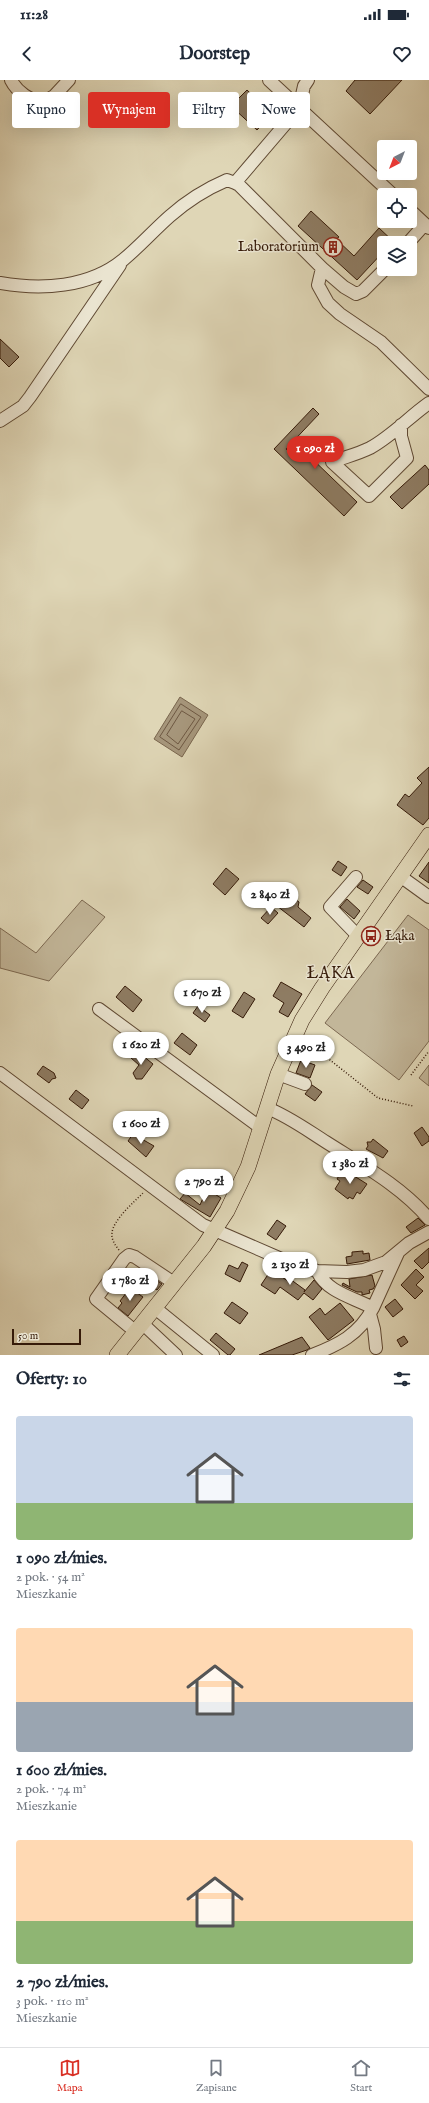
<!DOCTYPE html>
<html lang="pl">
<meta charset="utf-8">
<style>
:root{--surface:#fff;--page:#f2f2f3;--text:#1f2937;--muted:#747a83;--line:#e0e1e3;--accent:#d93025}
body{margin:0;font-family:"IM FELL English",serif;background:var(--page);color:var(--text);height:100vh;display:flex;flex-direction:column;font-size:15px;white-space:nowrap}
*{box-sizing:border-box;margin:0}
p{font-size:13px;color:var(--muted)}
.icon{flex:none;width:22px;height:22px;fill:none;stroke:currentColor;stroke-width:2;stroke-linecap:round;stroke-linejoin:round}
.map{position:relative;height:1275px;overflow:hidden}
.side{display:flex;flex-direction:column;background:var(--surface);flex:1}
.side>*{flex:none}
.hud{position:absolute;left:12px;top:12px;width:405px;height:36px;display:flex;gap:8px}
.needle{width:26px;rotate:222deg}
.tools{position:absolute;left:377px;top:60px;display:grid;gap:8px}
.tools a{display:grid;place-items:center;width:40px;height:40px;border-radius:4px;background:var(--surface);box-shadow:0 4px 16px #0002;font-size:20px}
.scale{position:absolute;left:12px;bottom:10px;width:69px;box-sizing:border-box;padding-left:4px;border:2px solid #361b09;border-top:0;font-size:11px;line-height:14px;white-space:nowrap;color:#361b09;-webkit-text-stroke:3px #eae4d0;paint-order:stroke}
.price{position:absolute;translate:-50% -34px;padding:0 9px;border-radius:14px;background:#fff;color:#222;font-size:13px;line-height:26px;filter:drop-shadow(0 1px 2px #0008)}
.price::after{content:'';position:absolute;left:50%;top:24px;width:12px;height:9px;margin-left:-6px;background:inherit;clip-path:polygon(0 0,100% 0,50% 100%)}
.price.active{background:var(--accent);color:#fff}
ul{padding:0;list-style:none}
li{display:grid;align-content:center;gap:8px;height:212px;padding:0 16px}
li span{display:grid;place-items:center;height:124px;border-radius:4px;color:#555}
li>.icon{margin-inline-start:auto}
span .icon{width:72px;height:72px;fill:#fffc;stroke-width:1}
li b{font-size:17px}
h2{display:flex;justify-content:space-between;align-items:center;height:48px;padding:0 16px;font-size:17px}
.chip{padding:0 14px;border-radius:4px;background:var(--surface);box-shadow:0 4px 16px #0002;font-size:14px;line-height:36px}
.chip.active{background:var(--accent);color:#fff}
.status{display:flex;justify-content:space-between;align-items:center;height:28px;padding:0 20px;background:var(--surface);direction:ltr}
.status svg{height:11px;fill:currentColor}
header{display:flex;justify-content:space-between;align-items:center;height:52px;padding:0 16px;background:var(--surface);font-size:18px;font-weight:700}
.tabs{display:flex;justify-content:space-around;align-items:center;height:56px;border-top:1px solid var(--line);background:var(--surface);font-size:11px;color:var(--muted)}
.tabs a{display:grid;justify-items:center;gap:2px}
.tabs .active{color:var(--accent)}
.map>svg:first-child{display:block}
.green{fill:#c2b699;stroke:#7c6851}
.water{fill:#a6967b;stroke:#79654d}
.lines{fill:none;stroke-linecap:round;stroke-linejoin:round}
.shore{stroke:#6e5842;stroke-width:1}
.building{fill:#8e7c63;stroke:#361b09}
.minor-casing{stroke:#604a34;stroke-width:14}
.major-casing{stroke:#361b09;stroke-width:16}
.path{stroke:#361b09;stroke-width:1.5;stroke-dasharray:1 2;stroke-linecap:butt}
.minor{stroke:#eae4d0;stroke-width:12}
.major{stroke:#dfd6b6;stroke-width:15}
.labels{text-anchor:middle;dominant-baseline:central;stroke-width:3;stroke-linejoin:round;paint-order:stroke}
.poi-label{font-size:14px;fill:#361b09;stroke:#eae4d0;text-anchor:end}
.quarter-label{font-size:16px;letter-spacing:1px;fill:#361b09;stroke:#eae4d0}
</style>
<div class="status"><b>11:28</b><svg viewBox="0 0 49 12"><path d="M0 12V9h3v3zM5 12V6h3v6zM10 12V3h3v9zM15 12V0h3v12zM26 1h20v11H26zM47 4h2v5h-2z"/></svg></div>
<header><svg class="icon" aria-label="back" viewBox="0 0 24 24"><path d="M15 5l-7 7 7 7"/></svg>Doorstep<svg class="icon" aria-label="heart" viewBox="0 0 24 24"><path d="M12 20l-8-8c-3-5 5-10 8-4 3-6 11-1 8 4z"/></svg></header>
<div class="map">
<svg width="429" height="1275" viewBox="0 0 429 1275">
<rect width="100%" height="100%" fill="#dfd6b6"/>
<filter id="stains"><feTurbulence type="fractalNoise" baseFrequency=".005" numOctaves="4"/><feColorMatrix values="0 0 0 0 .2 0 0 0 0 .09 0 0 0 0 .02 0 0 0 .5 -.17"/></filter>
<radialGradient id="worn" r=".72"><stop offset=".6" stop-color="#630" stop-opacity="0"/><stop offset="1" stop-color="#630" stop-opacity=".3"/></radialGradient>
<path class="green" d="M 82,820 L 105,837 L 49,901 L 0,888 L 0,848 L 36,873 Z
M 408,835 L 429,850 L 429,961 L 399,1000 L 325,943 Z
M 429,985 L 429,1006 L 419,998 Z"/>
<path class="water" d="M 180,617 L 208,635 L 182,677 L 154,659 Z"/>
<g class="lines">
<path class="shore" d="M 181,624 L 201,637 L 179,670 L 160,657 Z
M 182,631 L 195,639 L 178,664 L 167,655 Z"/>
</g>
<path class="building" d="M 355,0 L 402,0 L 370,34 L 346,11 Z
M 247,10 L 272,34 L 257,50 L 231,26 Z
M 311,131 L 339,157 L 336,159 L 354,176 L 379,148 L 395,163 L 384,163 L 384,171 L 357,200 L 298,146 Z
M 0,259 L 19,277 L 9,287 L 0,278 Z
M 313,328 L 319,334 L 286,369 L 297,380 L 305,372 L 357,422 L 344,436 L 274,369 Z
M 425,385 L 429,390 L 429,404 L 402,429 L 390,417 Z
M 429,687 L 429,738 L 423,745 L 397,725 L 405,714 L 409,717 L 422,703 L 417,698 Z
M 338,781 L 347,787 L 341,796 L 332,790 Z
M 429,782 L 429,803 L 419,796 Z
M 226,788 L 239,799 L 225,815 L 213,804 Z
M 363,800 L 373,807 L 368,814 L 357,807 Z
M 284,817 L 289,821 L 292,817 L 299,822 L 298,827 L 311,838 L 304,847 L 277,826 Z
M 347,819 L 360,831 L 354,839 L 340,827 Z
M 271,827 L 278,833 L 268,844 L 261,838 Z
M 281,902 L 302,914 L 288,937 L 279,932 L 284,923 L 273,916 Z
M 125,906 L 142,920 L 133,932 L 116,917 Z
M 244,912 L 255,919 L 243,938 L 232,931 Z
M 198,926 L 210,935 L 205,942 L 193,933 Z
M 182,953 L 197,965 L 190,975 L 174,963 Z
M 137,971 L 153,984 L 142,999 L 136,999 L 133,993 L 139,985 L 131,978 Z
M 301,980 L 315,985 L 310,998 L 296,993 Z
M 43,986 L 54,993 L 56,998 L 52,999 L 49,1003 L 37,994 Z
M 312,1005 L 322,1012 L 315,1021 L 305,1014 Z
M 76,1010 L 89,1020 L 82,1029 L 69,1019 Z
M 422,1047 L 429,1057 L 429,1061 L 422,1066 L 414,1053 Z
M 133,1054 L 154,1066 L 146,1077 L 128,1061 Z
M 373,1059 L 388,1071 L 383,1078 L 366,1069 L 368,1066 L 367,1062 L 371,1062 Z
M 343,1089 L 367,1104 L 360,1114 L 357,1112 L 353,1119 L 349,1117 L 348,1119 L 335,1109 L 340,1101 L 337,1099 Z
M 210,1111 L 221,1118 L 210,1137 L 180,1119 L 185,1113 L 200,1125 L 203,1118 L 206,1119 Z
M 418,1138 L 425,1145 L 411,1153 L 406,1147 Z
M 277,1140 L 286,1146 L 276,1160 L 267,1154 Z
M 429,1168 L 429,1182 L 422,1189 L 414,1181 Z
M 363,1171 L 363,1174 L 369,1173 L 370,1180 L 347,1184 L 346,1177 L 352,1176 L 352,1172 Z
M 242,1182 L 248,1185 L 240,1202 L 225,1194 L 229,1185 L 238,1189 Z
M 416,1189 L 424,1197 L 416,1205 L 423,1211 L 415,1219 L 401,1205 Z
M 271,1190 L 288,1201 L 290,1199 L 305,1210 L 304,1212 L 314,1200 L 322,1209 L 313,1220 L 304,1213 L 298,1220 L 280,1207 L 275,1214 L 261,1205 Z
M 372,1195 L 375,1206 L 373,1209 L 369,1210 L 370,1213 L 362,1215 L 362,1212 L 357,1212 L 342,1205 L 343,1203 L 350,1207 L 349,1199 Z
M 156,1200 L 162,1204 L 157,1210 L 151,1206 Z
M 130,1208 L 143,1217 L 128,1236 L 118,1228 L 122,1223 L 120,1221 Z
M 395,1219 L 403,1229 L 393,1237 L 385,1227 Z
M 232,1222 L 248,1233 L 240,1244 L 224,1233 Z
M 340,1223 L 354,1240 L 328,1260 L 309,1237 L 320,1228 L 325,1235 Z
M 216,1253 L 235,1269 L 230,1275 L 228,1275 L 210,1260 Z
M 404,1256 L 408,1262 L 401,1267 L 397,1260 Z
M 302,1257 L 310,1268 L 307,1270 L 292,1275 L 259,1275 Z"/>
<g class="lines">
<g class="minor-casing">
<path id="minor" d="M 11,0 C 17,12 30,21 44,22 L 54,16 L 69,0
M 269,0 L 393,115
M 308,0 L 304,6 L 299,28 L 235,103 L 239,105 L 322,188 L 318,205 L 328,223 L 340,234 L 381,262 L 429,309
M 410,130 L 429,148
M 408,163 L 425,144
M 322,188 L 344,207 L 356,214 L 363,211 L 385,189
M 0,203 C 41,210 89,208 123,180 C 140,166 154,150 170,136 C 187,121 206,109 227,100 L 235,103
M 0,341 L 23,326 L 30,317 L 120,185
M 401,345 L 401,356 L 407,378 L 369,416 L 332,382 C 345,377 358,374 370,368 C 392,356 409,337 429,323
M 400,796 L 429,817
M 356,797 L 330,827 L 358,856
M 99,929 L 261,1048
M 0,993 L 203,1145 L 286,1181 L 317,1191 L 347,1192 L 364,1190 L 386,1182 L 409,1163 L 429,1152
M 278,994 L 305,1004
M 267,1028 C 288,1036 307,1050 326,1062 C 362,1085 401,1106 429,1139
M 317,1191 C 328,1213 353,1217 373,1228 L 398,1173
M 155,1228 L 213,1275
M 370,1234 L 374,1249 L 376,1268
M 143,1244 L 176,1275
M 136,1252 L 96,1219 L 124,1179 L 129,1175 L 135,1177 L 174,1203
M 312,1275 C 338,1265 359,1255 373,1228"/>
</g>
<g class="major-casing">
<path id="major" d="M 117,1275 L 204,1166 L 227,1131 L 248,1087 L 278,994 L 302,940 L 322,908 L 429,755"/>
</g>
<path class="path" d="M 306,961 L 378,1018 L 413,1026
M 411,995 L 429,971
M 119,1170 C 115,1165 111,1159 112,1153 C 113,1140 134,1122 143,1113"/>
<use href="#minor" class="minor"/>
<use href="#major" class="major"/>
</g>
<defs>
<g id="building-ring" transform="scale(1)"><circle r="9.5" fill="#eae4d0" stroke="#8f2418" stroke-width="1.5"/><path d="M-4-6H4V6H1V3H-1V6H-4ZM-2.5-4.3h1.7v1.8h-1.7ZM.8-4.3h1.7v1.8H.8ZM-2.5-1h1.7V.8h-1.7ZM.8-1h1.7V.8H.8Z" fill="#8f2418"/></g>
<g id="bus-ring" transform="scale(1)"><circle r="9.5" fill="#eae4d0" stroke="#8f2418" stroke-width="1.5"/><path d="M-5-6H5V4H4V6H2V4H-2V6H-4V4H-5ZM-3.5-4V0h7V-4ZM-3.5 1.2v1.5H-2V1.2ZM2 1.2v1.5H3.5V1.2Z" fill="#8f2418"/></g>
</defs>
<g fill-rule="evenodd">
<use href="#building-ring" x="333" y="167"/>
<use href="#bus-ring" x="371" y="856"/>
</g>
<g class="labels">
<g class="poi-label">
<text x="319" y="167">Laboratorium</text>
<text x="385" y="856" text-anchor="start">Łąka</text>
</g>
<g class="quarter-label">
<text x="331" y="894">ŁĄKA</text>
</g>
</g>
<rect width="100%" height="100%" filter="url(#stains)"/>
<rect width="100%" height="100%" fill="url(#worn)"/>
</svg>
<div class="tools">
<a><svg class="needle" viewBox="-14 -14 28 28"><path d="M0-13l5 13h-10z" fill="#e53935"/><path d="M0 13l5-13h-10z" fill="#747a83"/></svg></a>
<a><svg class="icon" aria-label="locate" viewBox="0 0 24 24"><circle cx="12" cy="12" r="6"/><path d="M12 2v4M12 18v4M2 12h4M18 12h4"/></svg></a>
<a><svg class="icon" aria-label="layers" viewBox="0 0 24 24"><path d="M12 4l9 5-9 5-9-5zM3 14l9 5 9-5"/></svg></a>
</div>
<div class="scale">50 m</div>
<b class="price active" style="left:315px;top:390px">1 090 zł</b>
<b class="price" style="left:270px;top:836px">2 840 zł</b>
<b class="price" style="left:202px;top:934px">1 670 zł</b>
<b class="price" style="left:141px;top:986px">1 620 zł</b>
<b class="price" style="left:306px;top:989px">3 490 zł</b>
<b class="price" style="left:141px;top:1065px">1 600 zł</b>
<b class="price" style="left:350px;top:1105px">1 380 zł</b>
<b class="price" style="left:204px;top:1123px">2 790 zł</b>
<b class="price" style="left:290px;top:1206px">2 130 zł</b>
<b class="price" style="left:130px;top:1222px">1 780 zł</b>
<div class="hud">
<a class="chip">Kupno</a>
<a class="chip active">Wynajem</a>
<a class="chip">Filtry</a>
<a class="chip">Nowe</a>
</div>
</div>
<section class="side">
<h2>Oferty: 10<svg class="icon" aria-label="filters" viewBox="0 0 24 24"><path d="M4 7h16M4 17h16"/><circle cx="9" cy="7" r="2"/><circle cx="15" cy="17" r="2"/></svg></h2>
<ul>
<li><span style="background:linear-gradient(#c9d6e8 70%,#8fb573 0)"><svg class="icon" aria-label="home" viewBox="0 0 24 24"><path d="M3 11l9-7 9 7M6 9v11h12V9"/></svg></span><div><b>1 090 zł/mies.</b><p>2 pok. · 54 m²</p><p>Mieszkanie</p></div></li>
<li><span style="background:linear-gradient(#ffd9b3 60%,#9aa5b1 0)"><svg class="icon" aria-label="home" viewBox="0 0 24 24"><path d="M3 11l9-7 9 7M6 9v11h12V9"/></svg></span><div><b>1 600 zł/mies.</b><p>2 pok. · 74 m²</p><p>Mieszkanie</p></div></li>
<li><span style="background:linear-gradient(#ffd9b3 65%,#8fb573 0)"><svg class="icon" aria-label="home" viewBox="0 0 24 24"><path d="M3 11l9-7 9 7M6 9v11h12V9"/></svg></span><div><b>2 790 zł/mies.</b><p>3 pok. · 110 m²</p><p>Mieszkanie</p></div></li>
</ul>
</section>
<nav class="tabs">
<a class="active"><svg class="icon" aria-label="map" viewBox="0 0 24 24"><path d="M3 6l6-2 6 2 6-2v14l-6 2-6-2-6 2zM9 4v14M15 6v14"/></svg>Mapa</a>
<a><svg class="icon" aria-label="saved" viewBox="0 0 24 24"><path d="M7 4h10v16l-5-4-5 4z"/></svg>Zapisane</a>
<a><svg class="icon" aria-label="home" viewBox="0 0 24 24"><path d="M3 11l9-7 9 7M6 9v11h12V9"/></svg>Start</a>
</nav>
